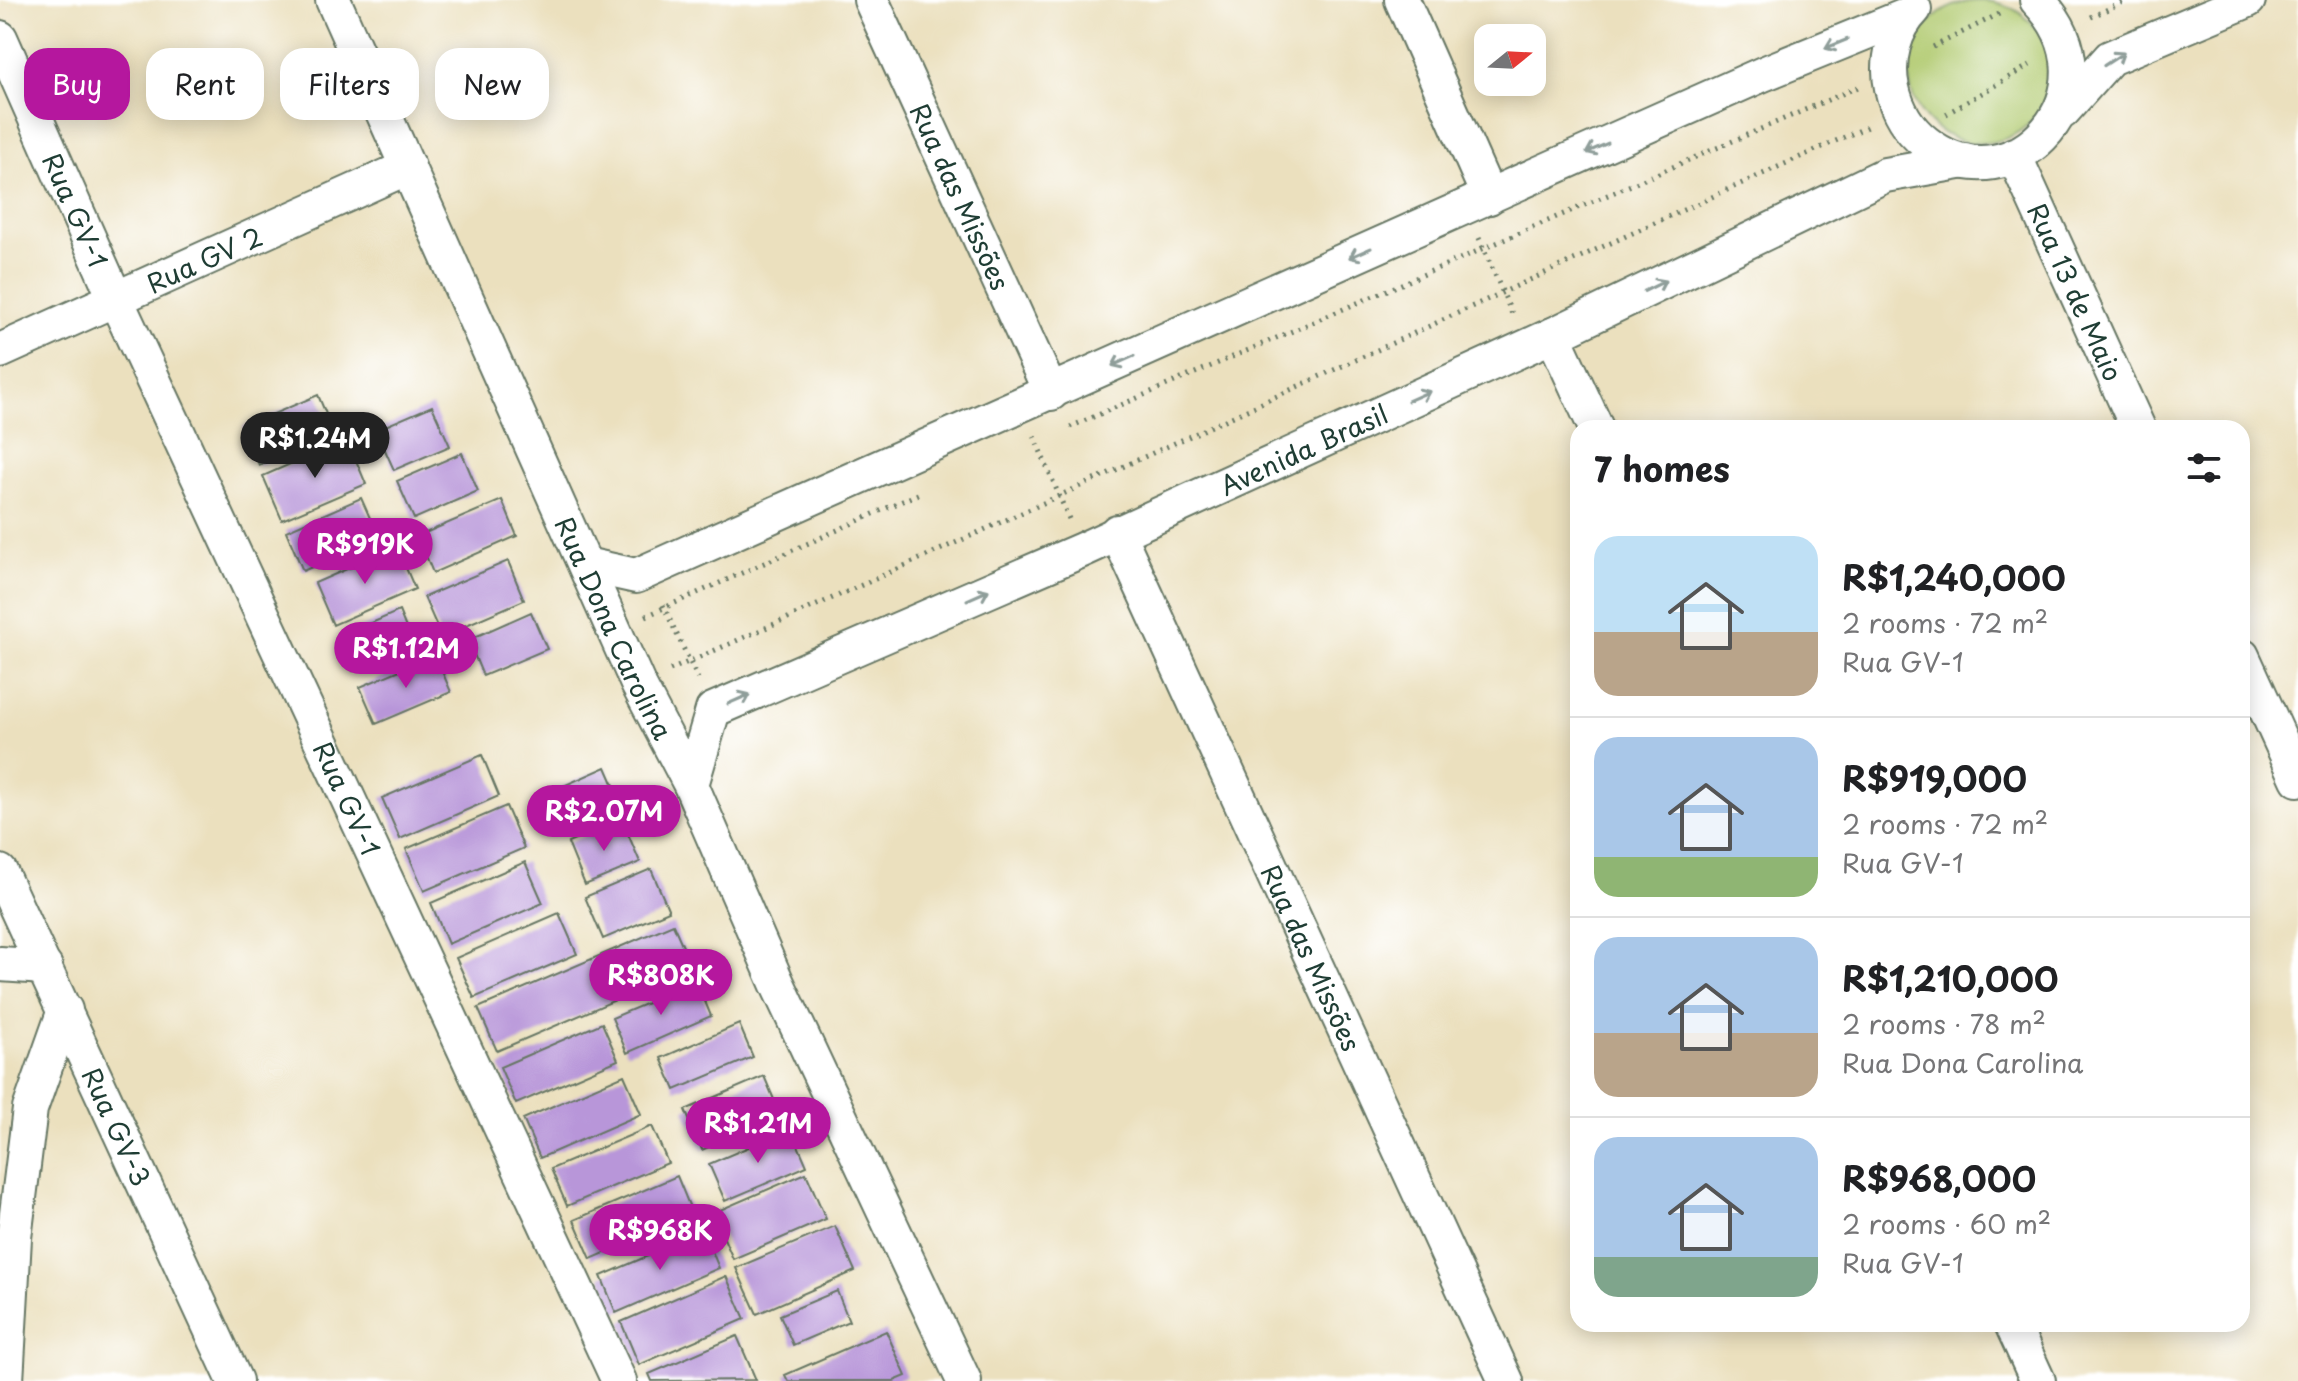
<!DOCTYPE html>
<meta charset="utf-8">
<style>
:root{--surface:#fff;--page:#f6f6f6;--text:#202124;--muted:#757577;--line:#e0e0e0;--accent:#b5179e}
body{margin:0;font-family:"Playpen Sans",sans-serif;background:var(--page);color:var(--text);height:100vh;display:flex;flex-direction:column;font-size:30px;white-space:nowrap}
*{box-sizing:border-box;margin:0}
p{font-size:26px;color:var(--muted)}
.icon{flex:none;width:44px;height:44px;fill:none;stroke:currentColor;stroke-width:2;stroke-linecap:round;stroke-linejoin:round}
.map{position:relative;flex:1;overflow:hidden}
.drawer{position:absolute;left:1570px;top:420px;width:680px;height:912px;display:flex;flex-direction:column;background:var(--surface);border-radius:24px;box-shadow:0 4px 20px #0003}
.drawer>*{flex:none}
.banner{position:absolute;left:24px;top:48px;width:760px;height:72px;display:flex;gap:16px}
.needle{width:52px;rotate:72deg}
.tools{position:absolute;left:1474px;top:24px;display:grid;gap:16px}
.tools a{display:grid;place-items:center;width:72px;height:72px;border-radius:16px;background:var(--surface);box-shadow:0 4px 20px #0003;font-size:40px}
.price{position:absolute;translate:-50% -68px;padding:0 18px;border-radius:28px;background:var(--accent);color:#fff;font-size:26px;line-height:52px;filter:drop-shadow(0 2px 4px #0008)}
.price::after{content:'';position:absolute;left:50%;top:48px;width:24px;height:18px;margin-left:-12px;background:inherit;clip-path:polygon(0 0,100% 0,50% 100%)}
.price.current{background:#222;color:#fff}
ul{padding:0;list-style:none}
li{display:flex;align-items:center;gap:24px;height:200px;padding:0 24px}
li+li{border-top:2px solid var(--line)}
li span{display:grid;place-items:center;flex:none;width:224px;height:160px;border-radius:24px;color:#555}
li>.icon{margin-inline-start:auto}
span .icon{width:96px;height:96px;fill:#fffc;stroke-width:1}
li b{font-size:34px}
h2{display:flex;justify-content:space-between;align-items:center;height:96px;padding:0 24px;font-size:34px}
.chip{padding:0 28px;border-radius:24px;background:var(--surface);box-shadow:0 4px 20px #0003;font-size:28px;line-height:72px}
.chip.current{background:var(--accent);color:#fff}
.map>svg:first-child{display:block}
.green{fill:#b1ca70;stroke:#688452;stroke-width:2}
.building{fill:#b896d9}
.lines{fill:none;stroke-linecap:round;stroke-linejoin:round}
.minor-casing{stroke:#667664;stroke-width:38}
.path{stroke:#667664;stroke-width:5;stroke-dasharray:2 6;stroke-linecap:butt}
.minor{stroke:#fff;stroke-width:34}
.oneway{stroke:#8f9e9a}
.labels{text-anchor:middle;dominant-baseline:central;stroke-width:8;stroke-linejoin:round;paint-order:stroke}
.street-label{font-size:26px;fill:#1f3d34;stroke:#fff}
</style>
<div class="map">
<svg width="2298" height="1381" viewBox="0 0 2298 1381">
<rect width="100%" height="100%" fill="#fff"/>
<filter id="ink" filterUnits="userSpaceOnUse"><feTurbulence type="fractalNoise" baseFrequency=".0125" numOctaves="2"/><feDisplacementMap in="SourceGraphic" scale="16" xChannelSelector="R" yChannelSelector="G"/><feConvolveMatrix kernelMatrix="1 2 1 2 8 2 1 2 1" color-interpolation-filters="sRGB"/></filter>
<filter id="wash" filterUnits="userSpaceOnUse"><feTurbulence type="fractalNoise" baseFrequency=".006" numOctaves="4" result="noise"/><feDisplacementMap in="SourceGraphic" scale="32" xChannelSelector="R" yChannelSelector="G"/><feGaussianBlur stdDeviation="1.8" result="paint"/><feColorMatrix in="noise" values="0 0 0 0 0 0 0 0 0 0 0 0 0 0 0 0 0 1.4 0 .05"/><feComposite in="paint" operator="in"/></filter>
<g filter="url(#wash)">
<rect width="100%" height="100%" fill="#ebe0be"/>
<path class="green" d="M1909 72a71 71 0 1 1 142 0a71 71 0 1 1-142 0Z"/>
<g id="blocks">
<path class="building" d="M 318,395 L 334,433 L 259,465 L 243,427 Z
M 432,406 L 450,446 L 394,470 L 376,430 Z
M 347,439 L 366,484 L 282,520 L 263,476 Z
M 462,453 L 478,491 L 414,519 L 397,481 Z
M 361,498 L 379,538 L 303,571 L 286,531 Z
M 502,500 L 517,536 L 433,573 L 418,536 Z
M 397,547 L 415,589 L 333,625 L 315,583 Z
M 508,561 L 524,600 L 441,636 L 424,597 Z
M 399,611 L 413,645 L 353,671 L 339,637 Z
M 531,612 L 547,649 L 483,676 L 468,640 Z
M 435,655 L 451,692 L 376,724 L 360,687 Z
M 482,755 L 499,796 L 400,839 L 382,798 Z
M 606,767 L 623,806 L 559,833 L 543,795 Z
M 506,806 L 524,848 L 424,891 L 406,849 Z
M 622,820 L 640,862 L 585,885 L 568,843 Z
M 525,862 L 543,903 L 448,944 L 431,903 Z
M 651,869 L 669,911 L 603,939 L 585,897 Z
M 559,913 L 577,954 L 474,998 L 456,958 Z
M 673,924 L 692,967 L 497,1051 L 478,1008 Z
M 697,982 L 711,1016 L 627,1053 L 612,1018 Z
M 602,1023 L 618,1060 L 516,1104 L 500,1067 Z
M 739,1024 L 753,1057 L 675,1090 L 661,1058 Z
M 624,1075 L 641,1114 L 540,1158 L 523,1119 Z
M 764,1076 L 781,1116 L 702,1150 L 685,1110 Z
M 652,1126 L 668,1163 L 567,1206 L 551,1169 Z
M 791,1129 L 807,1166 L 725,1201 L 709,1164 Z
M 806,1173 L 826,1219 L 733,1259 L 713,1213 Z
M 677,1176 L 693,1215 L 591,1259 L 574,1220 Z
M 835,1226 L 855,1271 L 757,1314 L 736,1268 Z
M 704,1232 L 719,1268 L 616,1313 L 601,1276 Z
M 726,1276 L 745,1319 L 639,1365 L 621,1322 Z
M 837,1291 L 849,1321 L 793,1345 L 780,1315 Z
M 886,1331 L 906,1376 L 894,1381 L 788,1381 L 785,1375 Z
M 737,1336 L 756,1380 L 652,1381 L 649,1374 Z"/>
</g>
</g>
<g filter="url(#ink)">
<use href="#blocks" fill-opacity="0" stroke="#667664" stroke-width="2"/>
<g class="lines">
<g class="minor-casing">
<g id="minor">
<path id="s1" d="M 333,0 L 638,684 L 691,785 L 777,983 L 964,1381"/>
<path id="s2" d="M 871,0 L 1051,393"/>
<path d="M 1402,0 L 1489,197"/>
<path d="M 1914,9 C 1894,29 1886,61 1892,88 C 1897,111 1908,129 1926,143 C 2014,212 2124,88 2037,0"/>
<path id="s3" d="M 0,38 L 116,300 L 619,1381"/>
<path d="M 2063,111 L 2110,58 L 2248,0"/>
<path id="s4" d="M 2014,155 L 2138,428"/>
<path d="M 1553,335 L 1596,428"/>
<path id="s5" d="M 0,351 L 408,167"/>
<path id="s6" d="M 1117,532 L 1506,1381"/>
<path d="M 586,565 L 636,576 L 1763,74 L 1908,15"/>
<path d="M 2242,656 L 2298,779"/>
<path id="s7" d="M 691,785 L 713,710 L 1082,550 L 1553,335 L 1885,175 L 1965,161"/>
<path id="s8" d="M 0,872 L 235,1381"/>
<path d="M 0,964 L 45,967"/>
<path d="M 2012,1324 L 2038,1381"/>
<path d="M 6,1381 L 14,1238 L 30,1109 L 65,1010"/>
</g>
</g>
<path class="path" d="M 2091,17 L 2127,0
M 1933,47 L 2003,12
M 1946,114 L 2030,65
M 1479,238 L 1512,314
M 1070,427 L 1858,87
M 1034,436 L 1069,519
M 663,605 L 698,679
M 646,616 L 918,494
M 670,670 C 1072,494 1467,306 1867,127"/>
<use href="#minor" class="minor"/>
</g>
<defs><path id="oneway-shaft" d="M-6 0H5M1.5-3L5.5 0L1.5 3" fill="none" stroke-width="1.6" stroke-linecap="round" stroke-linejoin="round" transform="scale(2)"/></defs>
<g class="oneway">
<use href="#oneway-shaft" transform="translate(1836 44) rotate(158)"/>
<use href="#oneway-shaft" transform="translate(2114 59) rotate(-33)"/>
<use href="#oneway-shaft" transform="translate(1597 148) rotate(156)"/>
<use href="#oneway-shaft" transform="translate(1360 253) rotate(156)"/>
<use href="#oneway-shaft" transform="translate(1655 286) rotate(-26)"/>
<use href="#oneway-shaft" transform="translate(1123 361) rotate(156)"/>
<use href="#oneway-shaft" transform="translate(1419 396) rotate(-24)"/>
<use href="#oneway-shaft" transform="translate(978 595) rotate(-24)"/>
<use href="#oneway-shaft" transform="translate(739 699) rotate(-24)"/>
</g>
</g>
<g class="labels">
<g class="street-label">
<text stroke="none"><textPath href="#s2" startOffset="216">Rua das Missões</textPath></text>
<text stroke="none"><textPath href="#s3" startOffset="188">Rua GV-1</textPath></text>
<text stroke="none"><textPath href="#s5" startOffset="224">Rua GV 2</textPath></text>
<text stroke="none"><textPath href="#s4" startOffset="150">Rua 13 de Maio</textPath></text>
<text stroke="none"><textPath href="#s7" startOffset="724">Avenida Brasil</textPath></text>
<text stroke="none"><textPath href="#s1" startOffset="688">Rua Dona Carolina</textPath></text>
<text stroke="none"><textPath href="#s3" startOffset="836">Rua GV-1</textPath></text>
<text stroke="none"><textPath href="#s6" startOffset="468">Rua das Missões</textPath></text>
<text stroke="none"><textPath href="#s8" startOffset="280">Rua GV-3</textPath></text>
</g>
</g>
</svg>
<div class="tools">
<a><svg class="needle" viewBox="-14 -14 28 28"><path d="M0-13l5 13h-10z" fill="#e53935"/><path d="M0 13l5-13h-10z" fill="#757577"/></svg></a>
</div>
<b class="price current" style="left:315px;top:480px">R$1.24M</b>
<b class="price" style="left:365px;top:586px">R$919K</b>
<b class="price" style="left:406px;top:690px">R$1.12M</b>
<b class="price" style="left:604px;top:853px">R$2.07M</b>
<b class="price" style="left:661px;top:1017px">R$808K</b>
<b class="price" style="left:758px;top:1165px">R$1.21M</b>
<b class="price" style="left:660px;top:1272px">R$968K</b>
<div class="banner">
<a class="chip current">Buy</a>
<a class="chip">Rent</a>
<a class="chip">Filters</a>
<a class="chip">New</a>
</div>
<section class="drawer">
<h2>7 homes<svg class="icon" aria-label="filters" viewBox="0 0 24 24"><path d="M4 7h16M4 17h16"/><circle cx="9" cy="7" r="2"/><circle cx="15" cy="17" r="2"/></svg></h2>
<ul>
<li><span style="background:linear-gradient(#bfe0f5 60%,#b9a48a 0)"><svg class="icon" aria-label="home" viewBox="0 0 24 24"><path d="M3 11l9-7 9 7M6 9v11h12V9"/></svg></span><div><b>R$1,240,000</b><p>2 rooms · 72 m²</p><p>Rua GV-1</p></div></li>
<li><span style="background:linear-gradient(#a9c7e8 75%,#8fb573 0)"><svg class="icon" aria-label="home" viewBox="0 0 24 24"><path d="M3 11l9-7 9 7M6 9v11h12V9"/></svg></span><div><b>R$919,000</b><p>2 rooms · 72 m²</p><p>Rua GV-1</p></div></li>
<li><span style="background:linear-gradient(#a9c7e8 60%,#b9a48a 0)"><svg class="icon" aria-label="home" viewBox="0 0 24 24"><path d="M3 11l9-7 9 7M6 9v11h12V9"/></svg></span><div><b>R$1,210,000</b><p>2 rooms · 78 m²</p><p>Rua Dona Carolina</p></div></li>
<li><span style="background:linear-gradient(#a9c7e8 75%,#7fa58c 0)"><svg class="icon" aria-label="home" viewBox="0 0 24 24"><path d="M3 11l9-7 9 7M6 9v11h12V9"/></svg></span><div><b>R$968,000</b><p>2 rooms · 60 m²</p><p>Rua GV-1</p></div></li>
</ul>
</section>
</div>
